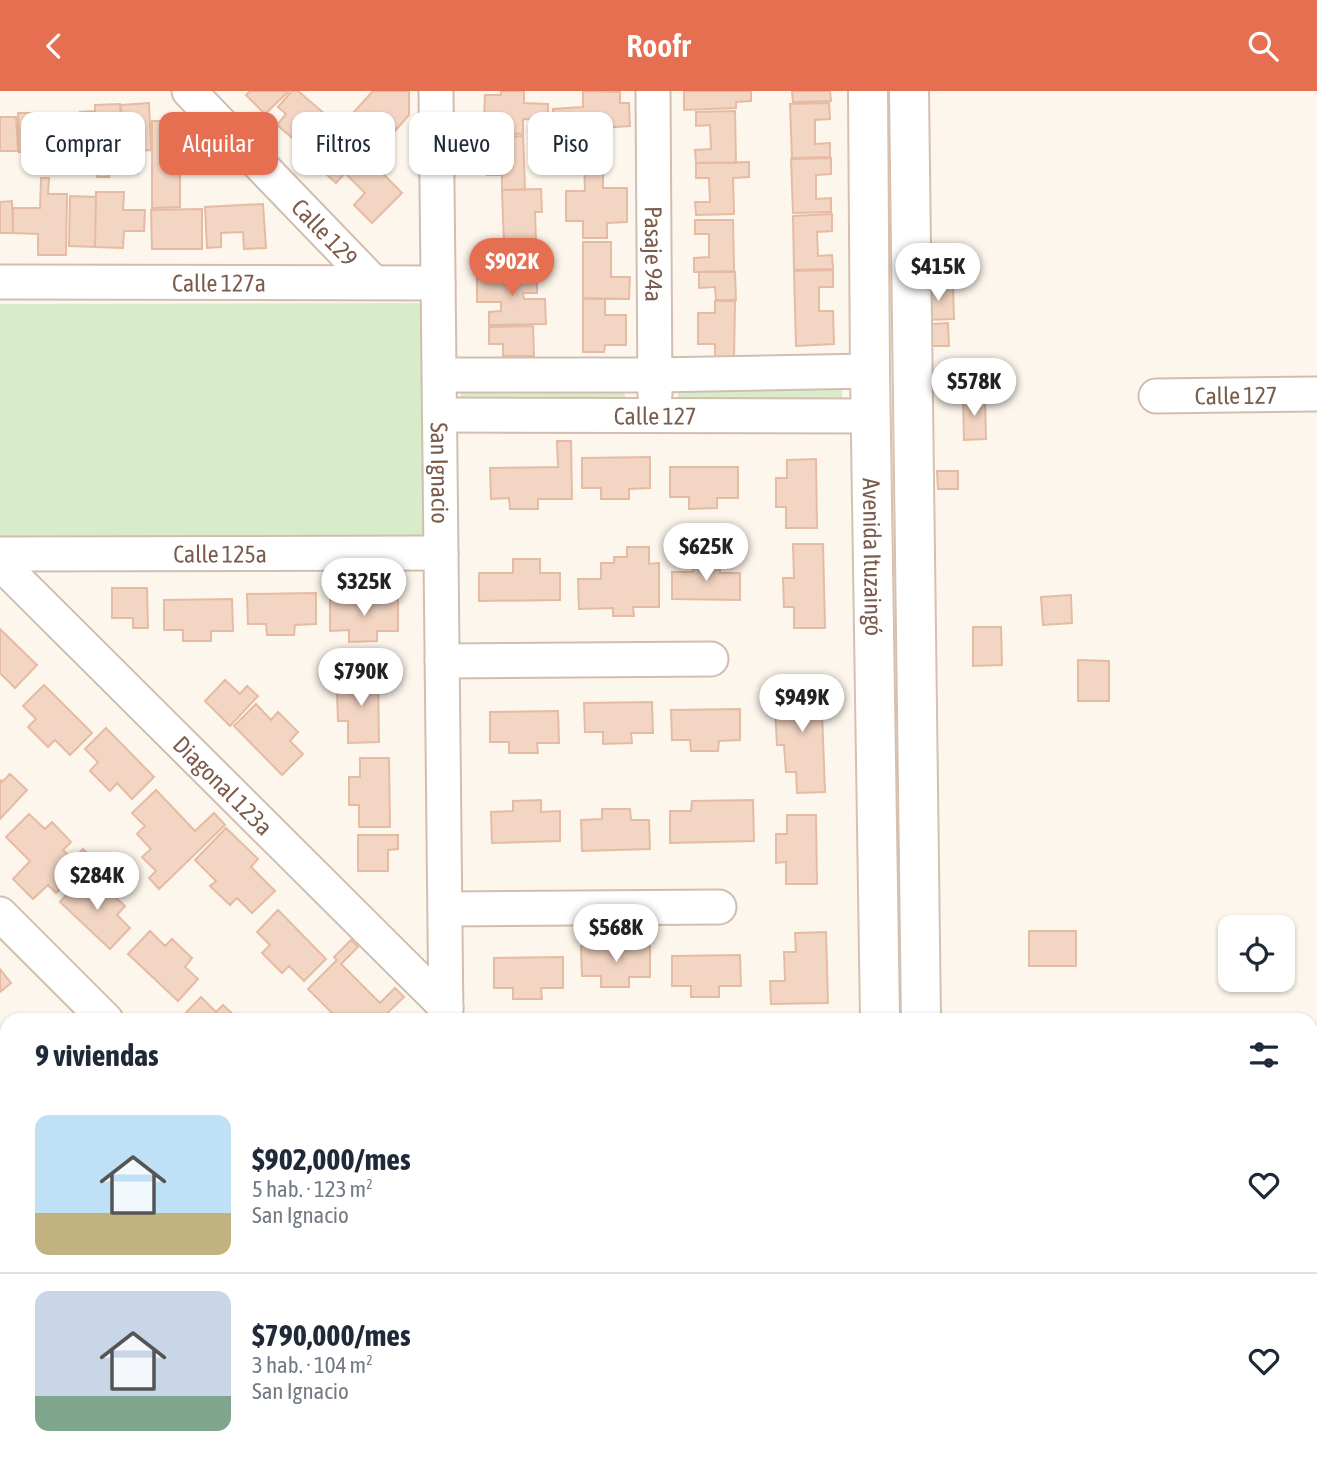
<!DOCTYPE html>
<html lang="es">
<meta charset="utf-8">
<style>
:root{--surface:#fff;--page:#f2f2f3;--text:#1f2937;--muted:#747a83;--line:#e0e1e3;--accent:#e76f51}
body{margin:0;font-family:"Asap Condensed",sans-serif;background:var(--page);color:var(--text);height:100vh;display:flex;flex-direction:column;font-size:26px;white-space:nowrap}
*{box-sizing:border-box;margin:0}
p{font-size:23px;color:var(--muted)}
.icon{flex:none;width:38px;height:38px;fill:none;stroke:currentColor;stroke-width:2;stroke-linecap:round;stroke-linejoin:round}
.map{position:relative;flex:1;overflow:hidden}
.panel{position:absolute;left:0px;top:922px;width:1318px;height:450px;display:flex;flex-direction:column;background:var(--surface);border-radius:21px 21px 0 0;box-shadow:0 2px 5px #0004}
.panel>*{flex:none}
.top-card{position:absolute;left:21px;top:21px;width:700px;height:63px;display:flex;gap:14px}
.fabs{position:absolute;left:1218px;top:824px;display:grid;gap:14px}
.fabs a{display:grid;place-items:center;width:77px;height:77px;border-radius:14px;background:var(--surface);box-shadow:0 2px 5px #0004;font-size:35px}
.price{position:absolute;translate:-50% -60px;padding:0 16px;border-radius:24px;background:#fff;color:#222;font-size:23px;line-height:46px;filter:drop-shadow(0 2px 4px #0008)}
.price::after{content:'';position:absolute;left:50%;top:42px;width:21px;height:16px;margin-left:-10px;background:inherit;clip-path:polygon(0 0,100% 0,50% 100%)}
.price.current{background:var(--accent);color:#fff}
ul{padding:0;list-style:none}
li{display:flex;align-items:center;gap:21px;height:175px;padding:0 35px}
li+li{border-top:2px solid var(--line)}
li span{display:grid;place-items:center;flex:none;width:196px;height:140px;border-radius:14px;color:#555}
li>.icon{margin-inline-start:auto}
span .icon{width:84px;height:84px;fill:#fffc;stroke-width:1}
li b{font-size:30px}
h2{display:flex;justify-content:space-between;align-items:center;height:84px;padding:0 35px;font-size:30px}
.chip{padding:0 24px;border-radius:14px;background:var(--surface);box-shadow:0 2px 5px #0004;font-size:24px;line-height:63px}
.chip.current{background:var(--accent);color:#fff}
header{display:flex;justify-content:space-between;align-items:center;height:91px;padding:0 35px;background:var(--accent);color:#fff;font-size:32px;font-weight:600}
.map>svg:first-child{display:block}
.green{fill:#d8ecc9}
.building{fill:#f3d5c3;stroke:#e6bba3;stroke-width:2}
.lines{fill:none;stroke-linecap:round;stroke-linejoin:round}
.street-casing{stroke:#d1beb0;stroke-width:37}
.secondary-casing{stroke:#d6c0b0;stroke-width:42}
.street{stroke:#fff;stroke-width:33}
.secondary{stroke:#fff;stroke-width:38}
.labels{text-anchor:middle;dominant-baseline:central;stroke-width:7;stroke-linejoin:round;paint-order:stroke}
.street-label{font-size:24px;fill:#7a5c4d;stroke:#fffaf3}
</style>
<header><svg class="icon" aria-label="back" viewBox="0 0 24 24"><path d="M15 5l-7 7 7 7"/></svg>Roofr<svg class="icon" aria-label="search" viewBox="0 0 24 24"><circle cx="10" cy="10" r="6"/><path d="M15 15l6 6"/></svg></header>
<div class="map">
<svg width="1317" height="1371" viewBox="0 0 1317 1371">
<rect width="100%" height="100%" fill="#fdf6ec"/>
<path class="green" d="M 427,212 L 427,448 L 0,449 L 0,213 Z
M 461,291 L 625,292 L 625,313 L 461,313 Z
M 678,292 L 842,293 L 842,314 L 678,314 Z"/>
<path class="building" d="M 250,0 L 289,0 L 265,23 L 246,4 Z
M 292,0 L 298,0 L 333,30 L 315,50 L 304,41 L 296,50 L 277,34 L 286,23 L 278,16 Z
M 373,0 L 409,0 L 409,24 L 374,64 L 342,34 Z
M 501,0 L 524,0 L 524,12 L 548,13 L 548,29 L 523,28 L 523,43 L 475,42 L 476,29 L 484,29 L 485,4 L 501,4 Z
M 583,0 L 620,1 L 620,12 L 629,12 L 630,35 L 600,37 L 602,64 L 585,65 L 584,39 L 554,41 L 553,18 L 583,16 Z
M 684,0 L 751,0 L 751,10 L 736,11 L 736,17 L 684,19 Z
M 792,0 L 830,0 L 831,10 L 793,11 Z
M 149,12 L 151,59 L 137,60 L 138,82 L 124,82 L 121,14 Z
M 829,12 L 830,28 L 815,29 L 815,53 L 830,52 L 830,66 L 792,67 L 790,13 Z
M 120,13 L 121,56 L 108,56 L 109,86 L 97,86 L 95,14 Z
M 94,20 L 95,59 L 69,60 L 68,35 L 80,35 L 80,21 Z
M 735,20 L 736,72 L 696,72 L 695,59 L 711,58 L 710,34 L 696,35 L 696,21 Z
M 18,22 L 51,22 L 51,39 L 67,39 L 67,60 L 19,61 Z
M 0,26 L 16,26 L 18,60 L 0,60 Z
M 152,30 L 170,30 L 170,57 L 180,57 L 180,116 L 152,117 Z
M 331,38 L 348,53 L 323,80 L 314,71 L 326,60 L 318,53 Z
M 523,45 L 525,99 L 502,99 L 502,84 L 487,84 L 486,60 L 501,60 L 501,46 Z
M 354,53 L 402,102 L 372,132 L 354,114 L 365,102 L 345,82 L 336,92 L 325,82 Z
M 831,67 L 831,83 L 816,84 L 816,108 L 831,107 L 831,121 L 793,122 L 791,68 Z
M 584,71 L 603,71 L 603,97 L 627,97 L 627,131 L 607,132 L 607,147 L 583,147 L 583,130 L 566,130 L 566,100 L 585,100 Z
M 749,71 L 749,86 L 733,87 L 734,123 L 696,124 L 695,111 L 710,111 L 709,87 L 696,87 L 696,72 Z
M 41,87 L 49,87 L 48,103 L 67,103 L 66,164 L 38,164 L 38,143 L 13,142 L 13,117 L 40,117 Z
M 541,98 L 542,121 L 535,121 L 536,151 L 504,152 L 502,99 Z
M 96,101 L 124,101 L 123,119 L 145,119 L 144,140 L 124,140 L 123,157 L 95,156 Z
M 70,105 L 96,106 L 95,156 L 69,155 Z
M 12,110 L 13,142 L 0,142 L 0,111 Z
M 263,113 L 266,157 L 244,158 L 243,141 L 221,142 L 221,156 L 207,157 L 205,116 Z
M 202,118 L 202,158 L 152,158 L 151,119 Z
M 832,123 L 832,140 L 817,141 L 818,165 L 832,164 L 833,178 L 794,179 L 793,125 Z
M 695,129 L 733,129 L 734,180 L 694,181 L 694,167 L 709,166 L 709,143 L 695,143 Z
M 583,151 L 611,151 L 611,186 L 630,186 L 629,208 L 583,207 Z
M 483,154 L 532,154 L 532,181 L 483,181 Z
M 833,179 L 833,196 L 819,196 L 819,220 L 833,220 L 834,253 L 796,255 L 794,180 Z
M 699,181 L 735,181 L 736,209 L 716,209 L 715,196 L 699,197 Z
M 537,182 L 537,202 L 523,202 L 524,208 L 545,208 L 546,233 L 489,234 L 489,221 L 501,220 L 501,211 L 477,211 L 477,183 Z
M 923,196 L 953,196 L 954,228 L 924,229 Z
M 583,208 L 605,208 L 605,224 L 626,224 L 626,254 L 605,254 L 604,261 L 583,261 Z
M 715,210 L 735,210 L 734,267 L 715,266 L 715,253 L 698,253 L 698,222 L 715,222 Z
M 948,232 L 949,255 L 932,255 L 932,233 Z
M 533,235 L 534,265 L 503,265 L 503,253 L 489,253 L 489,236 Z
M 963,306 L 985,306 L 986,348 L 964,349 Z
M 557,350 L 571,350 L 572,408 L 538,408 L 538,418 L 510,418 L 509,407 L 491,408 L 490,377 L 558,376 Z
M 650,366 L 650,397 L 629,398 L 629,408 L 601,408 L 601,397 L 582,397 L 582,367 Z
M 816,368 L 817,437 L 786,437 L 786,416 L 776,416 L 776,387 L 787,387 L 787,369 Z
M 670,376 L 738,376 L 738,407 L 717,407 L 717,417 L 689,418 L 689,406 L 670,406 Z
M 937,380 L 958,380 L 958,398 L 938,398 Z
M 793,453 L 823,453 L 825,537 L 794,537 L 794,516 L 784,516 L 783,487 L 794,487 Z
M 627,456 L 649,456 L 649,473 L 659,472 L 659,516 L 633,516 L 634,525 L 613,525 L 613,517 L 579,518 L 578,488 L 601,488 L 601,472 L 614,472 L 614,466 L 627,466 Z
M 513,468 L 540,468 L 540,482 L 560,482 L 560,509 L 479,510 L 479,482 L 513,482 Z
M 693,468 L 720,468 L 720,482 L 740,482 L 740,509 L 672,508 L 672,481 L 693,481 Z
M 112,497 L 147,497 L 148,537 L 133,537 L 133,527 L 112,527 Z
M 316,502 L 316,533 L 295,534 L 294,544 L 267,544 L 266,533 L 248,533 L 247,503 Z
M 1071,504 L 1072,532 L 1043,534 L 1041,506 Z
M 232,508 L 233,540 L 211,540 L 211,550 L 183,550 L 183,539 L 164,539 L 164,509 Z
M 330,509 L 398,509 L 398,540 L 377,540 L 377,550 L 349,551 L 349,539 L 330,540 Z
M 973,536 L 1001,536 L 1002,574 L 973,575 Z
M 0,538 L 37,574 L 15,597 L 0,582 Z
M 1078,569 L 1109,570 L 1109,610 L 1078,610 Z
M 348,583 L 378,583 L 379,651 L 348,652 L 348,630 L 338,630 L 337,602 L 348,602 Z
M 813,584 L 814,621 L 822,621 L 825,701 L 797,702 L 796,681 L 786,681 L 784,654 L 777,654 L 775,619 L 784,618 L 783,585 Z
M 225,589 L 240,603 L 247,595 L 258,605 L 230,635 L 205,610 Z
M 44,594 L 92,642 L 70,664 L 55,649 L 48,656 L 28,636 L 36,628 L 23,615 Z
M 652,611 L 653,642 L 631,642 L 632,652 L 603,653 L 603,641 L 585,641 L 584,612 Z
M 256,613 L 271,629 L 278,621 L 298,641 L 290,650 L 303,663 L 282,684 L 234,635 Z
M 740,618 L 740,649 L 719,650 L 718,660 L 691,660 L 690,649 L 672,649 L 671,619 Z
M 558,620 L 559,652 L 537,652 L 538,662 L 509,662 L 509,651 L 490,651 L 490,621 Z
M 106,637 L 154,686 L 132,708 L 117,692 L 110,700 L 90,680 L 98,671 L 85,658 Z
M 360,667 L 389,667 L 390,736 L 359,736 L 359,714 L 349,714 L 349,686 L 360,686 Z
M 10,683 L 27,699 L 0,728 L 0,689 L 2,691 Z
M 156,699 L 195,740 L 214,722 L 225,734 L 159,798 L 149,787 L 156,780 L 142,766 L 151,758 L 137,743 L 145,735 L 132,722 Z
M 541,709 L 541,721 L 560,720 L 560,750 L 492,752 L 491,721 L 513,720 L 513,710 Z
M 753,709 L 754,750 L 670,752 L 670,720 L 691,720 L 692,710 Z
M 602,718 L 630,718 L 631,729 L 649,729 L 650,758 L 582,760 L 581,729 L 602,728 Z
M 29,723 L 45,738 L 52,731 L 71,751 L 63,759 L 73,769 L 83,758 L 91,766 L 56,802 L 48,794 L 33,808 L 13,788 L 30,770 L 6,746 Z
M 787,724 L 816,724 L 817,793 L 786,793 L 786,771 L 776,772 L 776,743 L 787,743 Z
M 226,737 L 258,768 L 251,776 L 275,800 L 252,822 L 237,807 L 230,814 L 210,795 L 216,790 L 195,769 Z
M 358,744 L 398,744 L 398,758 L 388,759 L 388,780 L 358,780 Z
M 81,788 L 97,803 L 104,796 L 125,815 L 117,824 L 130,837 L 110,858 L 60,811 Z
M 278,819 L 326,868 L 304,890 L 289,875 L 282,882 L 262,862 L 270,854 L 257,841 Z
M 150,840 L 165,855 L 172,848 L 192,867 L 185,876 L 198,888 L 178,910 L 128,863 Z
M 1029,840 L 1076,840 L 1076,875 L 1029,875 Z
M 826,841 L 828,912 L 771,913 L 770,890 L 785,890 L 784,861 L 796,861 L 795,842 Z
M 351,849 L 358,856 L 341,873 L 380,912 L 395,897 L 404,906 L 380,929 L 353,929 L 349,925 L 344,929 L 339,929 L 308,898 L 337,869 L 334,866 Z
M 581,855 L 650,855 L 650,886 L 629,886 L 629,896 L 601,896 L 601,885 L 582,885 Z
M 740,864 L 741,895 L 719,895 L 719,906 L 691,906 L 691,895 L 672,895 L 672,865 Z
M 563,866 L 563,897 L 541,897 L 542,908 L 513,908 L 513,897 L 494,897 L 494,867 Z
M 0,878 L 11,892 L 0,901 Z
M 201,906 L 216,921 L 223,914 L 239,929 L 179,929 Z
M 7,965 L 7,987 L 2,987 L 3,1016 L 0,1016 L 0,966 Z
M 1311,968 L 1317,968 L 1317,1008 L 1311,1008 Z
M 11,1365 L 70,1365 L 70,1371 L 11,1371 Z
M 582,1365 L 648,1365 L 648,1371 L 582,1371 Z
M 800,1365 L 860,1365 L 860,1371 L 800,1371 Z
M 1182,1365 L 1256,1366 L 1256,1371 L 1182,1371 Z"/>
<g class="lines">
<g class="street-casing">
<g id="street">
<path id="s1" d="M 189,0 L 373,191"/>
<path id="s2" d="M 436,0 L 446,929"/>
<path id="s3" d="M 653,0 L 655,304"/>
<path id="s4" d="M 0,191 L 438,192"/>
<path d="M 440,284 L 655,284 L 870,280"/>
<path id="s5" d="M 1156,305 L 1317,303"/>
<path id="s6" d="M 440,324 L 871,325"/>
<path id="s7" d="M 0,463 L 441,462"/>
<path id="s8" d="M 0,472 L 446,916"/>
<path d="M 442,570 L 711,568"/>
<path d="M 445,818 L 719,816"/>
<path d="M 0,823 L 106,929"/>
<path d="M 1311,1248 L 1317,1248"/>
<path d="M 135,1365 L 135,1371"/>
<path d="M 1286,1365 L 1286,1371"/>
<path d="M 513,1371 L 513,1365"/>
</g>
</g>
<g class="secondary-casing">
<g id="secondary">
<path id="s9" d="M 868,0 L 870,280 L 880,929"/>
<path d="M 909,0 L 921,929"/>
<path d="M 1311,1047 L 1317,1047"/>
<path d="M 0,1065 L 7,1065"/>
<path d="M 1311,1089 L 1317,1089"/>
<path d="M 900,1371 L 900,1365"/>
</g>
</g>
<use href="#street" class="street"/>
<use href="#secondary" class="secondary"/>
</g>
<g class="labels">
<g class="street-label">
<text stroke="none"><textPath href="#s1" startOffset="196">Calle 129</textPath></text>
<text stroke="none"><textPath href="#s3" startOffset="163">Pasaje 94a</textPath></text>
<text stroke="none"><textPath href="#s4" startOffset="219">Calle 127a</textPath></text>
<text stroke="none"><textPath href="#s5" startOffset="80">Calle 127</textPath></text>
<text stroke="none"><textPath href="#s6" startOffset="215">Calle 127</textPath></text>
<text stroke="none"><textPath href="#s2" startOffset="382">San Ignacio</textPath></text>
<text stroke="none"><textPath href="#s7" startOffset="220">Calle 125a</textPath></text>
<text stroke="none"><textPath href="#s9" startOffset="466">Avenida Ituzaingó</textPath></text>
<text stroke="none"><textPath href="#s8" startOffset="315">Diagonal 123a</textPath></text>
</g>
</g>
</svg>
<div class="fabs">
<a><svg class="icon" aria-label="locate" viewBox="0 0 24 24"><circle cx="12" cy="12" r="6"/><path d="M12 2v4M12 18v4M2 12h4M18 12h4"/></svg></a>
</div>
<b class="price current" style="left:512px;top:207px">$902K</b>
<b class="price" style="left:938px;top:212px">$415K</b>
<b class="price" style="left:974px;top:327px">$578K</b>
<b class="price" style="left:706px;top:492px">$625K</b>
<b class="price" style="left:364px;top:527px">$325K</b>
<b class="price" style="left:361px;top:617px">$790K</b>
<b class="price" style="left:802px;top:643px">$949K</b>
<b class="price" style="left:97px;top:821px">$284K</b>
<b class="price" style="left:616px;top:873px">$568K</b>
<div class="top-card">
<a class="chip">Comprar</a>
<a class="chip current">Alquilar</a>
<a class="chip">Filtros</a>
<a class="chip">Nuevo</a>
<a class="chip">Piso</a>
</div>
<section class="panel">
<h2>9 viviendas<svg class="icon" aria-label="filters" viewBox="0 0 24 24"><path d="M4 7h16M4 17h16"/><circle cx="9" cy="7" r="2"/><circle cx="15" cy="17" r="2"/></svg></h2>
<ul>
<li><span style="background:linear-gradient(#bfe0f5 70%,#c2b280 0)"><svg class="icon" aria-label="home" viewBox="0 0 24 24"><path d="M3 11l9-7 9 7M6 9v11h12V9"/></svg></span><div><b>$902,000/mes</b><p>5 hab. · 123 m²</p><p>San Ignacio</p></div><svg class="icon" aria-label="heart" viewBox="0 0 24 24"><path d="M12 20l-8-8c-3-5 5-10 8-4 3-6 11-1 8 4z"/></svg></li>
<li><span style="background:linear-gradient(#c9d6e8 75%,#7fa58c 0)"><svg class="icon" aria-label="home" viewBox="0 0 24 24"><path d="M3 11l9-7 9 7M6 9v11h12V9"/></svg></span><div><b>$790,000/mes</b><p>3 hab. · 104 m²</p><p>San Ignacio</p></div><svg class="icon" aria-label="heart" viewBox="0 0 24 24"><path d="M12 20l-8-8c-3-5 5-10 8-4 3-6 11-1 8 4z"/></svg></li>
</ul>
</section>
</div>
